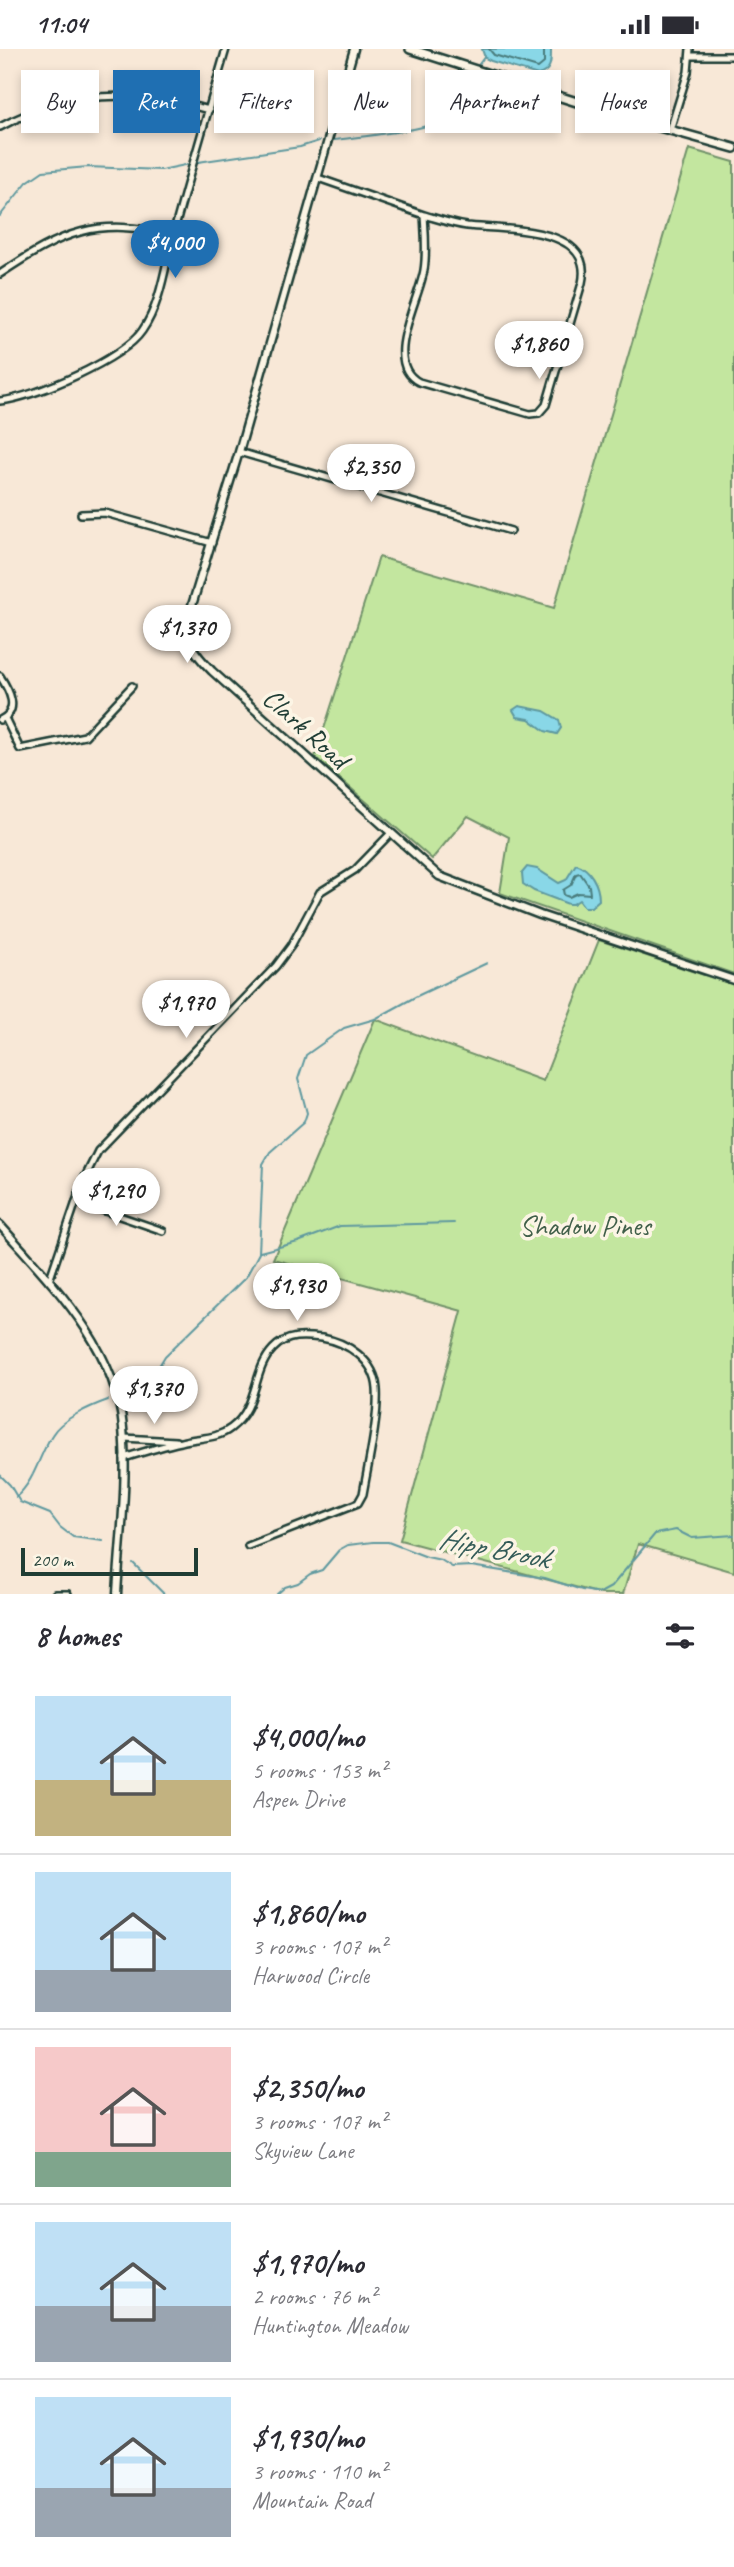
<!DOCTYPE html>
<meta charset="utf-8">
<style>
:root{--surface:#fff;--page:#f7f7f7;--text:#2b2b33;--muted:#7c7c81;--line:#e1e1e2;--accent:#1f6fb2}
body{margin:0;font-family:Caveat,sans-serif;background:var(--page);color:var(--text);height:100vh;display:flex;flex-direction:column;font-size:26px;white-space:nowrap}
*{box-sizing:border-box;margin:0}
p{font-size:23px;color:var(--muted)}
.icon{flex:none;width:38px;height:38px;fill:none;stroke:currentColor;stroke-width:2;stroke-linecap:round;stroke-linejoin:round}
.map{position:relative;height:1545px;overflow:hidden}
.drawer{display:flex;flex-direction:column;background:var(--surface);flex:1}
.drawer>*{flex:none}
.top-card{position:absolute;left:21px;top:21px;width:693px;height:63px;display:flex;gap:14px}
.scale{position:absolute;left:21px;bottom:18px;width:177px;box-sizing:border-box;padding-left:7px;border:4px solid #1f3d34;border-top:0;font-size:19px;line-height:24px;white-space:nowrap;color:#1f3d34;-webkit-text-stroke:5px #fcf5e5;paint-order:stroke}
.price{position:absolute;translate:-50% -60px;padding:0 16px;border-radius:24px;background:#fff;color:#222;font-size:23px;line-height:46px;filter:drop-shadow(0 2px 4px #0008)}
.price::after{content:'';position:absolute;left:50%;top:42px;width:21px;height:16px;margin-left:-10px;background:inherit;clip-path:polygon(0 0,100% 0,50% 100%)}
.price.current{background:var(--accent);color:#fff}
ul{padding:0;list-style:none}
li{display:flex;align-items:center;gap:21px;height:175px;padding:0 35px}
li+li{border-top:2px solid var(--line)}
li span{display:grid;place-items:center;flex:none;width:196px;height:140px;border-radius:0px;color:#555}
li>.icon{margin-inline-start:auto}
span .icon{width:84px;height:84px;fill:#fffc;stroke-width:1}
li b{font-size:30px}
h2{display:flex;justify-content:space-between;align-items:center;height:84px;padding:0 35px;font-size:30px}
.chip{padding:0 24px;border-radius:0px;background:var(--surface);box-shadow:0 4px 10px #0003;font-size:24px;line-height:63px}
.chip.current{background:var(--accent);color:#fff}
.status{display:flex;justify-content:space-between;align-items:center;height:49px;padding:0 35px;background:var(--surface);direction:ltr}
.status svg{height:19px;fill:currentColor}
.map>svg:first-child{display:block}
.green{fill:#c3e69f;stroke:#71926a;stroke-width:2}
.water{fill:#89d7e7;stroke:#5f999f;stroke-width:2}
.lines{fill:none;stroke-linecap:round;stroke-linejoin:round}
.shore{stroke:#497b7c;stroke-width:2}
.stream{stroke:#5f999f;stroke-width:2}
.minor-casing{stroke:#1f3d34;stroke-width:10}
.tertiary-casing{stroke:#1f3d34;stroke-width:11}
.secondary-casing{stroke:#1f3d34;stroke-width:12}
.minor{stroke:#fcf5e5;stroke-width:5}
.tertiary{stroke:#fcf5e5;stroke-width:6}
.secondary{stroke:#fcf5e5;stroke-width:7}
.labels{text-anchor:middle;dominant-baseline:central;stroke-width:7;stroke-linejoin:round;paint-order:stroke}
.street-label{font-size:28px;fill:#1f3d34;stroke:#fcf5e5}
.park-label{font-size:28px;fill:#405f49;stroke:#fcf5e5}
.water-label{font-size:30px;font-style:italic;fill:#345c58;stroke:#fcf5e5}
</style>
<div class="status"><b>11:04</b><svg viewBox="0 0 49 12"><path d="M0 12V9h3v3zM5 12V6h3v6zM10 12V3h3v9zM15 12V0h3v12zM26 1h20v11H26zM47 4h2v5h-2z"/></svg></div>
<div class="map">
<svg width="734" height="1545" viewBox="0 0 734 1545">
<rect width="100%" height="100%" fill="#f8e8d7"/>
<filter id="ink" filterUnits="userSpaceOnUse"><feTurbulence type="fractalNoise" baseFrequency=".0143" numOctaves="2"/><feDisplacementMap in="SourceGraphic" scale="14" xChannelSelector="R" yChannelSelector="G"/><feConvolveMatrix kernelMatrix="1 2 1 2 8 2 1 2 1" color-interpolation-filters="sRGB"/></filter>
<g filter="url(#ink)">
<path class="green" d="M 689,100 L 734,113 L 734,925 L 500,844 L 509,788 L 468,767 L 432,810 L 315,708 L 379,508 L 554,559 Z
M 599,891 L 734,936 L 734,1523 L 638,1495 L 623,1545 L 601,1545 L 400,1491 L 462,1262 L 273,1210 L 375,970 L 543,1032 Z"/>
<path class="water" d="M 482,0 L 551,0 C 551,12 552,22 538,26 L 491,12 L 485,9 Z
M 519,657 L 544,662 L 559,671 L 561,679 L 557,685 L 545,682 L 529,670 L 517,668 L 513,661 Z
M 576,815 C 590,819 599,836 599,851 L 591,858 L 584,858 L 579,851 L 573,855 L 568,855 L 534,842 L 523,835 L 522,824 L 527,818 L 537,820 L 559,834 L 566,831 Z"/>
<g class="lines">
<path class="shore" d="M 489,0 L 494,6 L 538,19 L 544,14 L 544,0
M 580,824 L 589,837 L 590,845 L 578,844 L 569,848 L 564,846 L 563,841 L 571,836 L 576,825 Z"/>
<path class="stream" d="M 479,15 L 485,7
M 334,91 C 357,88 436,81 451,67 C 463,57 473,40 476,25
M 198,113 L 300,98 L 319,92
M 0,167 L 27,133 L 43,122 L 88,118 L 161,121 L 190,115
M 260,1203 L 298,1193 L 340,1177 L 454,1174
M 127,1344 L 147,1337 L 165,1307 L 246,1228 L 259,1204 L 263,1115 L 270,1103 L 304,1073 L 307,1064 L 298,1030 L 306,1006 L 344,979 L 375,970 L 417,947 L 487,914
M 0,1426 L 10,1436 L 20,1453 L 50,1465 L 60,1478 L 73,1488 L 103,1492
M 16,1448 C 35,1432 39,1406 52,1386 C 61,1370 91,1357 108,1351
M 133,1514 L 164,1545
M 277,1545 L 285,1538 L 298,1534 L 310,1525 L 322,1521 L 339,1501 L 348,1496 L 373,1493 L 388,1493 L 427,1508 L 441,1511 L 452,1518 L 471,1517 L 545,1529 L 582,1541 L 600,1544 L 611,1538 L 655,1485 L 676,1481 L 692,1489 L 734,1486"/>
<g class="minor-casing">
<path id="minor" d="M 690,7 L 734,7
M 0,78 C 69,41 134,40 209,61
M 670,81 L 688,23 L 690,0
M 318,129 L 424,166
M 424,166 C 438,170 452,175 467,177 C 504,181 595,176 582,234 L 546,356 L 539,364 L 530,365 L 419,333 C 382,314 419,252 424,221 C 427,203 425,184 424,166 Z
M 0,225 C 64,182 96,168 173,186
M 0,352 C 34,349 123,310 142,282 C 161,255 165,217 173,186 C 190,123 208,62 226,0
M 239,403 L 511,482
M 81,465 L 105,464 L 212,494
M 0,627 C 9,641 21,662 0,671
M 5,669 L 20,700 L 85,687 L 132,637
M 76,1152 L 163,1182
M 49,1232 L 83,1132 L 98,1102 L 276,917 L 291,897 L 320,843 L 355,821 L 390,785
M 124,1389 L 176,1392
M 124,1409 C 143,1403 162,1397 181,1393 C 198,1388 216,1391 231,1379 C 259,1358 252,1322 273,1300 C 287,1285 304,1287 322,1289 C 347,1293 375,1311 377,1340 C 379,1368 368,1416 363,1445 L 358,1454 L 248,1497
M 55,1545 L 68,1545"/>
</g>
<g class="tertiary-casing">
<path id="tertiary" d="M 354,0 L 239,403 L 189,566 C 183,591 195,605 212,622 L 439,827 L 540,866 L 734,931
M 0,1176 C 52,1235 116,1297 123,1379 C 128,1434 120,1490 117,1545"/>
</g>
<g class="secondary-casing">
<path id="secondary" d="M 410,0 L 627,69 L 734,99"/>
</g>
<use href="#minor" class="minor"/>
<use href="#tertiary" class="tertiary"/>
<use href="#secondary" class="secondary"/>
</g>
</g>
<g class="labels">
<g class="street-label">
<text transform="translate(306 679) rotate(42)">Clark Road</text>
</g>
<g class="park-label">
<text x="585" y="1176">Shadow Pines</text>
</g>
<g class="water-label">
<text transform="translate(494 1499) rotate(11)">Hipp Brook</text>
</g>
</g>
</svg>
<div class="scale">200 m</div>
<b class="price current" style="left:175px;top:231px">$4,000</b>
<b class="price" style="left:539px;top:332px">$1,860</b>
<b class="price" style="left:371px;top:455px">$2,350</b>
<b class="price" style="left:187px;top:616px">$1,370</b>
<b class="price" style="left:186px;top:991px">$1,970</b>
<b class="price" style="left:116px;top:1179px">$1,290</b>
<b class="price" style="left:297px;top:1274px">$1,930</b>
<b class="price" style="left:154px;top:1377px">$1,370</b>
<div class="top-card">
<a class="chip">Buy</a>
<a class="chip current">Rent</a>
<a class="chip">Filters</a>
<a class="chip">New</a>
<a class="chip">Apartment</a>
<a class="chip">House</a>
</div>
</div>
<section class="drawer">
<h2>8 homes<svg class="icon" aria-label="filters" viewBox="0 0 24 24"><path d="M4 7h16M4 17h16"/><circle cx="9" cy="7" r="2"/><circle cx="15" cy="17" r="2"/></svg></h2>
<ul>
<li><span style="background:linear-gradient(#bfe0f5 60%,#c2b280 0)"><svg class="icon" aria-label="home" viewBox="0 0 24 24"><path d="M3 11l9-7 9 7M6 9v11h12V9"/></svg></span><div><b>$4,000/mo</b><p>5 rooms · 153 m²</p><p>Aspen Drive</p></div></li>
<li><span style="background:linear-gradient(#bfe0f5 70%,#9aa5b1 0)"><svg class="icon" aria-label="home" viewBox="0 0 24 24"><path d="M3 11l9-7 9 7M6 9v11h12V9"/></svg></span><div><b>$1,860/mo</b><p>3 rooms · 107 m²</p><p>Harwood Circle</p></div></li>
<li><span style="background:linear-gradient(#f6c9c9 75%,#7fa58c 0)"><svg class="icon" aria-label="home" viewBox="0 0 24 24"><path d="M3 11l9-7 9 7M6 9v11h12V9"/></svg></span><div><b>$2,350/mo</b><p>3 rooms · 107 m²</p><p>Skyview Lane</p></div></li>
<li><span style="background:linear-gradient(#bfe0f5 60%,#9aa5b1 0)"><svg class="icon" aria-label="home" viewBox="0 0 24 24"><path d="M3 11l9-7 9 7M6 9v11h12V9"/></svg></span><div><b>$1,970/mo</b><p>2 rooms · 76 m²</p><p>Huntington Meadow</p></div></li>
<li><span style="background:linear-gradient(#bfe0f5 65%,#9aa5b1 0)"><svg class="icon" aria-label="home" viewBox="0 0 24 24"><path d="M3 11l9-7 9 7M6 9v11h12V9"/></svg></span><div><b>$1,930/mo</b><p>3 rooms · 110 m²</p><p>Mountain Road</p></div></li>
</ul>
</section>
